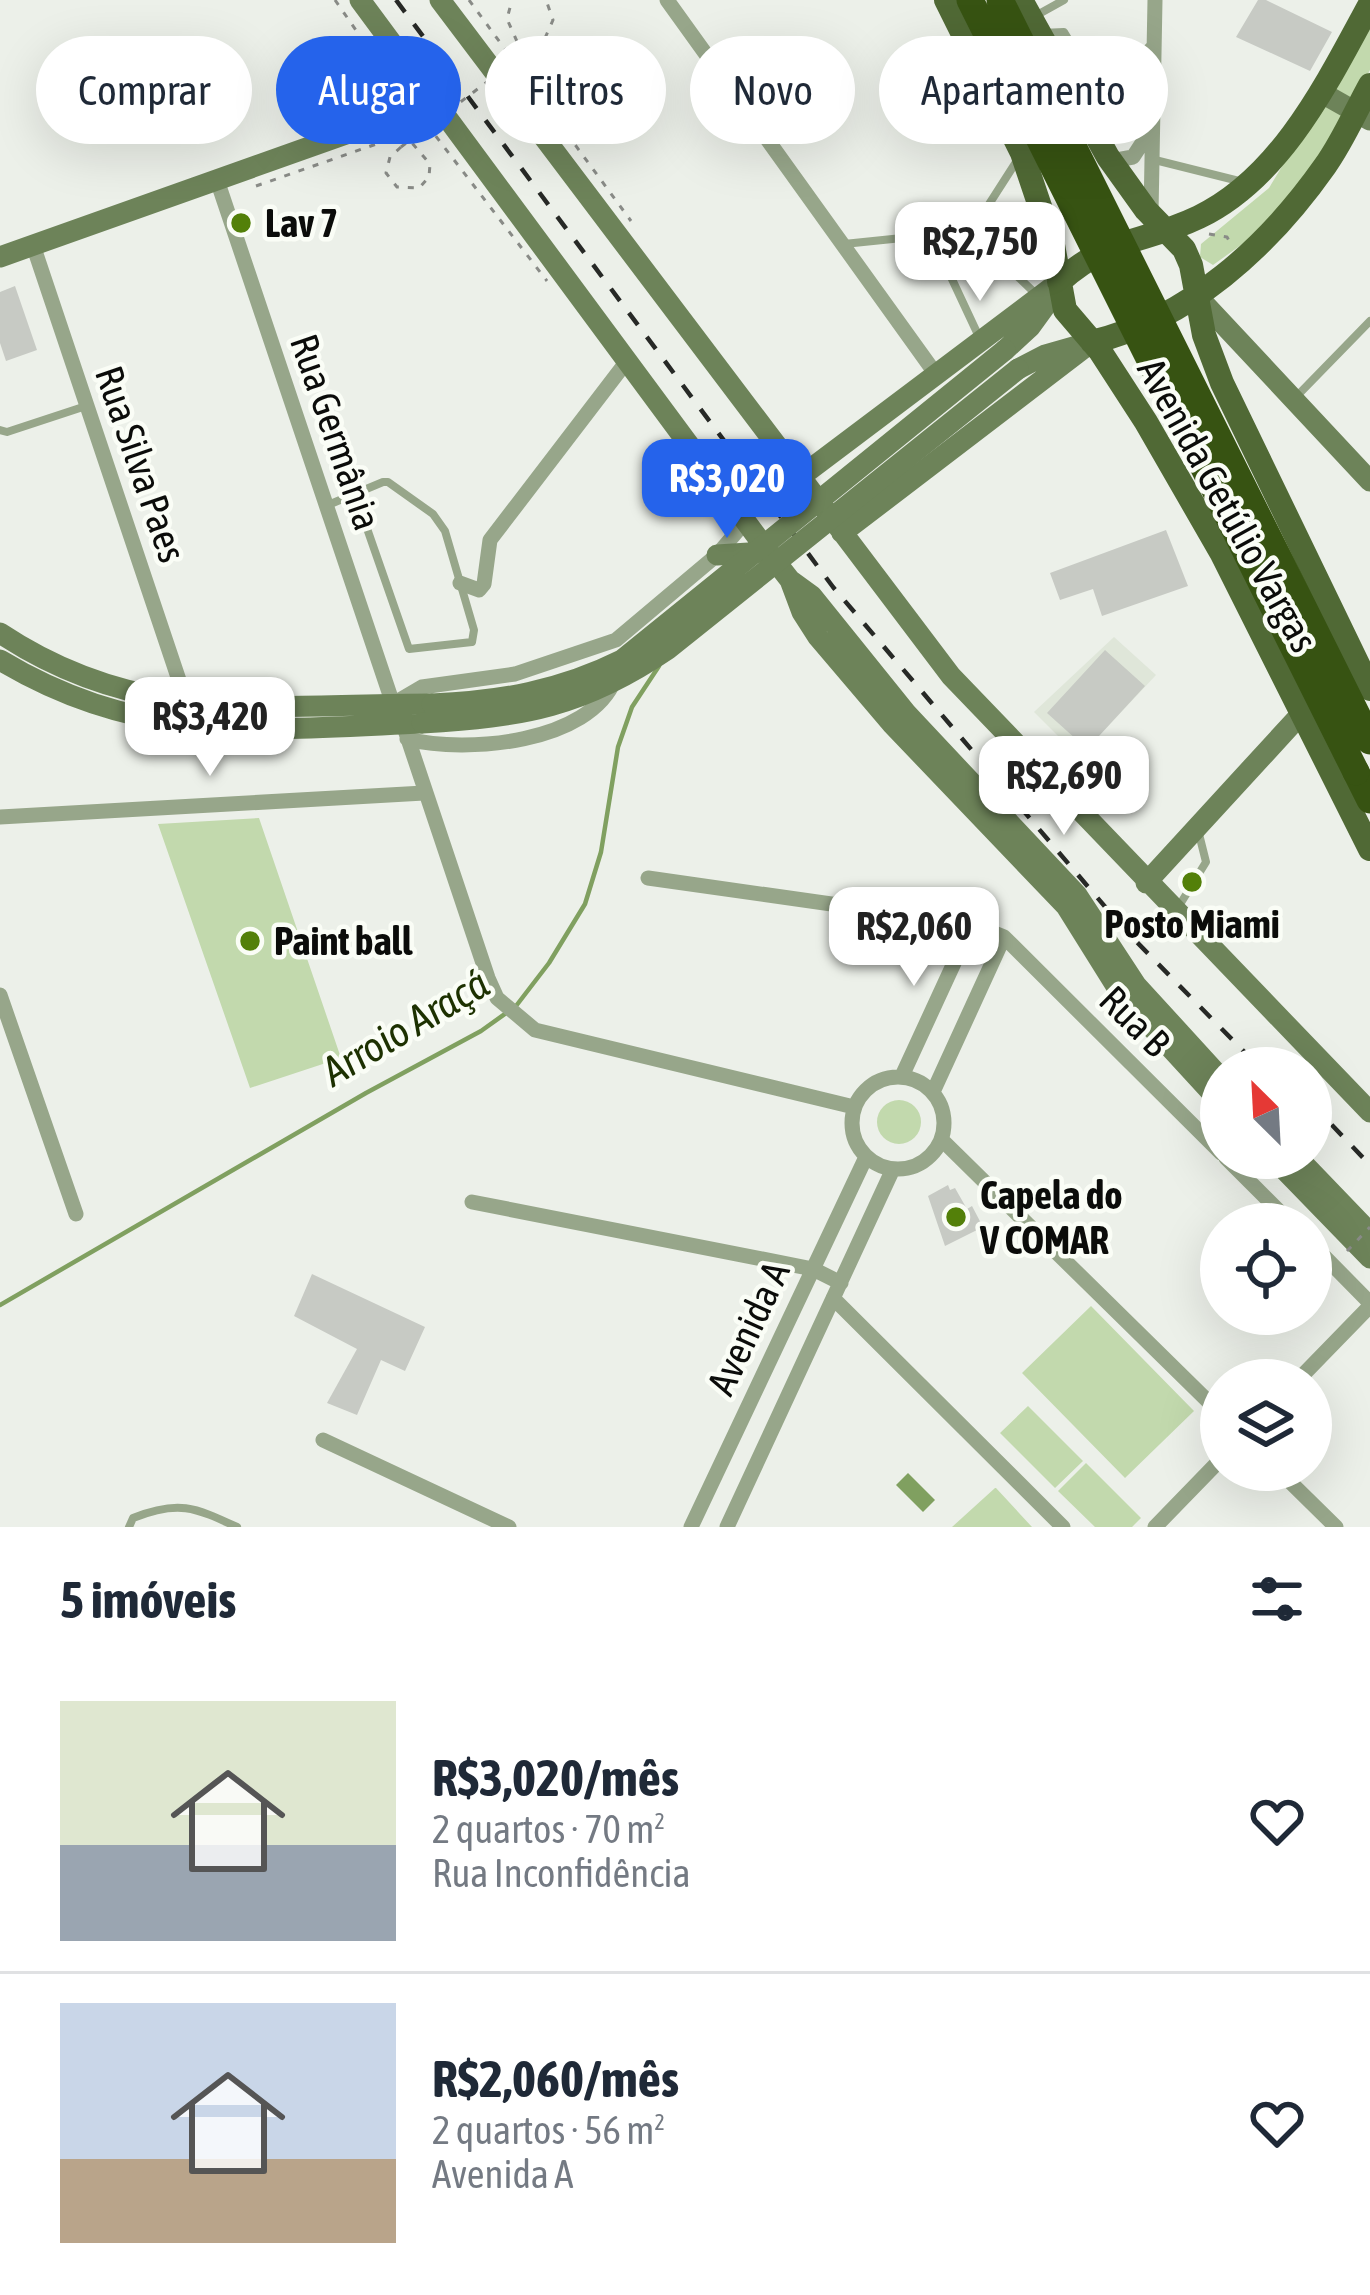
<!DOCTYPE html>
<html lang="pt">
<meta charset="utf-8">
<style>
:root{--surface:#fff;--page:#f6f6f7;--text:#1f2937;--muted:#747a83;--line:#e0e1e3;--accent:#2563eb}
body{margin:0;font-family:"Asap Condensed",sans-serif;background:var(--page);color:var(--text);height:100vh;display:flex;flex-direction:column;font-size:45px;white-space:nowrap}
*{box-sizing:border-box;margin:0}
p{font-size:39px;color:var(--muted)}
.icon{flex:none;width:66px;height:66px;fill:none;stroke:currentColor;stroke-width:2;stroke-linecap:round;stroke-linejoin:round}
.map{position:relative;height:1527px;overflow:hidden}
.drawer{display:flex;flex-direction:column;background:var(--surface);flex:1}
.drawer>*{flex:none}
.guide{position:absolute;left:36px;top:36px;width:1299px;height:108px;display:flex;gap:24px}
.needle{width:78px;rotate:336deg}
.fabs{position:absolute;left:1200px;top:1047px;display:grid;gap:24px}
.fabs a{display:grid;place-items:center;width:132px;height:132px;border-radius:50%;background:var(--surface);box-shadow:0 12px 48px #0002;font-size:60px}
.price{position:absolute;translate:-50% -102px;padding:0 27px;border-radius:24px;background:#fff;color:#222;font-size:39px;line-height:78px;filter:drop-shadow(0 3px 6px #0008)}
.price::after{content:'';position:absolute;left:50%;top:72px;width:36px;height:27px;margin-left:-18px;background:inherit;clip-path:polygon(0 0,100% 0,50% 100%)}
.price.current{background:var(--accent);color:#fff}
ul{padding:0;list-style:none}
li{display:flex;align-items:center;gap:36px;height:300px;padding:0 60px}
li+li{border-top:3px solid var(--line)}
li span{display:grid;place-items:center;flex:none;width:336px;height:240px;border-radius:0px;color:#555}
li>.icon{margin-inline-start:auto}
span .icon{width:144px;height:144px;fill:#fffc;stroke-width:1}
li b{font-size:51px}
h2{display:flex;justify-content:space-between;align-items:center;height:144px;padding:0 60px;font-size:51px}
.chip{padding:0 42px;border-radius:54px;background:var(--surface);box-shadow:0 12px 48px #0002;font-size:42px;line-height:108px}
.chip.current{background:var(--accent);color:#fff}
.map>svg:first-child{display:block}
.built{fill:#dfe6d9}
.green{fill:#c2d9ad}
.water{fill:#80a060}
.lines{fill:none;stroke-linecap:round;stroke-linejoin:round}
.stream{stroke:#80a060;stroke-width:4.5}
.building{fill:#c7cac4}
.path{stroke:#898b87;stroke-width:3;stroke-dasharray:6 9;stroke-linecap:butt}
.lane{stroke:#97a68a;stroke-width:8}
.street{stroke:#97a68a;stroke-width:15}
.secondary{stroke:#6d8359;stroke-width:21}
.primary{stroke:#506935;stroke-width:24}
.highway{stroke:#375312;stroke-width:27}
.rail{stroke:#272926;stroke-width:4.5;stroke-dasharray:15 15;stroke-linecap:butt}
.path-bridge{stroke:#898b87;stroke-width:3;stroke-dasharray:6 9;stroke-linecap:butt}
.secondary-bridge{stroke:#6d8359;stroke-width:21}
.highway-bridge{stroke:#375312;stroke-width:27}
.poi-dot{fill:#538009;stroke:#fafdf6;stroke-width:4.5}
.labels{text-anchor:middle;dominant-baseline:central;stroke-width:9;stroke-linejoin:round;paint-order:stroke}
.poi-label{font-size:39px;font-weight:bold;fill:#0b0c0a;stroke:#fafdf6;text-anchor:start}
.street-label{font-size:39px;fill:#0b0c0a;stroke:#fafdf6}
.water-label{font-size:42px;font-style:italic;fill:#1d3101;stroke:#fafdf6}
</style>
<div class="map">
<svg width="1370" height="1527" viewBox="0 0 1370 1527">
<rect width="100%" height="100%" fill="#ecf0e9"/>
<path class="built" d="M 1114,637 L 1156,675 L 1079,757 L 1034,712 Z"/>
<path class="green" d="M 1370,21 L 1370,70 L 1322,161 L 1248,240 L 1213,265 L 1200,257 L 1201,244 L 1269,188 Z
M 259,818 L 341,1058 L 250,1088 L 158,824 Z
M877 1122a22 22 0 1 1 44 0a22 22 0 1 1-44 0Z
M 1091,1306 L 1194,1411 L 1125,1478 L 1022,1373 Z
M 1028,1406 L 1083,1461 L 1055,1488 L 1000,1433 Z
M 1086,1463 L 1141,1518 L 1132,1527 L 1095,1527 L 1058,1491 Z
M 996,1488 L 1032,1527 L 952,1527 L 995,1488 Z"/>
<path class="water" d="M 908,1473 L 935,1500 L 923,1512 L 896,1485 Z"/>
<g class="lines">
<path class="stream" d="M 0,1305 L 366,1093 L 481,1031 L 516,1006 L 549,963 L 585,904 L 601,852 L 618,747 L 632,707 L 659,666"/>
</g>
<path class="building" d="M 1258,0 L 1266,0 L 1332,32 L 1310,71 L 1236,37 Z
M 15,286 L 37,350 L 6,361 L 0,343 L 0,292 Z
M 1166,530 L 1188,586 L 1102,616 L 1093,589 L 1060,600 L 1050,573 Z
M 1105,650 L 1145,686 L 1087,749 L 1047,713 Z
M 948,1185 L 950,1190 L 955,1188 L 967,1209 L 972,1206 L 983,1227 L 945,1246 L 928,1196 Z
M 312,1274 L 425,1327 L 405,1371 L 381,1360 L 357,1415 L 327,1403 L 357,1349 L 294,1316 Z"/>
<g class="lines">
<path class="path" d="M 335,0 L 401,95
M 469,0 L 631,221
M 545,38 L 553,20 L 546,0
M 511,52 L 519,46 L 507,19 L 512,0
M 401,147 L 390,157 L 386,173 L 397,187 L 419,188 L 429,177 L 430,164 L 406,136
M 256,186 L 428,126 L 547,281
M 1209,234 L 1227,237 L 1231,244"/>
<path class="lane" d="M 1037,15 L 1064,0
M 1042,33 L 1064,32 L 1102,94
M 1114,78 L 1153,43
M 1155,160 L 1239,181
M 844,244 L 970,231 L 1037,295
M 980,339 L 951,277 L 950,265 L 1018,159
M 1294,399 L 1370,321
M 0,430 L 7,432 L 86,406
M 328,505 L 383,482 L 388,482 L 433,514 L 445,531 L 474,630 L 472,642 L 409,649 L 355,494
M 1179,906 L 1206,862 L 1199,834
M 129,1527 L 133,1518 C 178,1500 194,1507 237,1527"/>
<path class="street" d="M 667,0 L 935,373
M 1111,161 L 1133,157 L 1148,134
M 217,180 L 393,704 L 422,687 L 515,674 L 616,640 L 717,555 L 745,522
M 1151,213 L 1155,0
M 33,245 L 187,704
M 460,583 L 479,590 L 484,584 L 490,540 L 627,361
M 403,724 L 488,978 L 497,998 L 535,1030 L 854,1107
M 407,739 C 467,754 590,743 615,679
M 0,817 L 424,793
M 648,878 L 972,924 L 1004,937 L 1221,1153
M 0,995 L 76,1214
M 902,1076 L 972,924
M852 1123a46 46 0 1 1 92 0a46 46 0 1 1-92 0Z
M 933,1092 L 1004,937
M 942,1140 L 1221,1414
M 1226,1158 L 1292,1224
M 472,1202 L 813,1269 L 841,1283
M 1311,1243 L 1370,1303
M 833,1298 L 1063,1527
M 1298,1380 L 1370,1306
M 323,1440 L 509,1527
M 1278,1470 L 1336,1527
M 691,1527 L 866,1157
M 727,1527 L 893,1169
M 1155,1527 L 1221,1459"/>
<path class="secondary" d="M 360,0 L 772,557 L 790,580 L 812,596 L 907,714 L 1077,895 L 1136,985 L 1221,1078
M 440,0 L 951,676 L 1370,1112
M 1322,93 L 1370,120
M 0,257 L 436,102
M 1196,295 L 1370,481
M 1005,350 L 1030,327 L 1054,294
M 1018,369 L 1045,355 L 1080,345
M 800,477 L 1059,282
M 842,533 L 1092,342
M 717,555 L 765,552
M 790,580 L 802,612 L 818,637 L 892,724 L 1066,906 L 1121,994 L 1221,1103
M 0,633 C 141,727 272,704 432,704
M 0,660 C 141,745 265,730 422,723
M 1146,883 L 1302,713
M 1273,1158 L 1370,1258
M 1298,1158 L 1370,1233"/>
<path class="primary" d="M 946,0 L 1022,153 L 1053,245 L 1065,310 L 1100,351 L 1146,422 L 1222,554 L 1370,849
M 1021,0 L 1108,157 L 1146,210 L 1184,249 L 1191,265 L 1204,335 L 1222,383 L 1370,689
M 1059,282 C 1112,235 1143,244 1199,217 C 1282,177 1328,81 1370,4
M 1092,342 C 1189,319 1268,247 1325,166 C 1343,141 1355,112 1370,85"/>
<path class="highway" d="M 1356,772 L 1370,800"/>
<path class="rail" d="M 396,0 L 833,587 L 1124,929 L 1260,1068
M 1311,1103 L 1370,1165"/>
<path class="path-bridge" d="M 401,147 L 545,38
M 1347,1251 L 1370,1227"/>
<path class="secondary-bridge" d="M 432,704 C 500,701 560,691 622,660 L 1005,350
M 422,723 C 523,717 583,707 668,649 L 1018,369"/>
<path class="highway-bridge" d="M 970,0 L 1356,772
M 1000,0 L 1370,741"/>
</g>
<g class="poi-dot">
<circle cx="241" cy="223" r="12"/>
<circle cx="1192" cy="882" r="12"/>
<circle cx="250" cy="941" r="12"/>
<circle cx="956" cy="1217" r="12"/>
</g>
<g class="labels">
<g class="poi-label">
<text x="265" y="223">Lav 7</text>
<text x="1192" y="924" text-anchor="middle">Posto Miami</text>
<text x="274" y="941">Paint ball</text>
<text x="980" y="1195">Capela do<tspan x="980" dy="45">V COMAR</tspan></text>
</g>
<g class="street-label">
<text transform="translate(336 432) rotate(71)">Rua Germânia</text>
<text transform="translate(141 464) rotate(71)">Rua Silva Paes</text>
<text transform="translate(1228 505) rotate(61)">Avenida Getúlio Vargas</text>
<text transform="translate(1135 1021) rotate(45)">Rua B</text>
<text transform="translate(748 1328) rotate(-65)">Avenida A</text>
</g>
<g class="water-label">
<text transform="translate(405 1027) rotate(-31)">Arroio Araçá</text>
</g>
</g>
</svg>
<div class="fabs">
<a><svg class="needle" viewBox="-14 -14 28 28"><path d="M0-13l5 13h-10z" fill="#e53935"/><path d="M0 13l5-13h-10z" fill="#747a83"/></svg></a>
<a><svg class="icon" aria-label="locate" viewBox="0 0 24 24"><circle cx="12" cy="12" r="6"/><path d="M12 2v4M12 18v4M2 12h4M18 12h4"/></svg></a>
<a><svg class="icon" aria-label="layers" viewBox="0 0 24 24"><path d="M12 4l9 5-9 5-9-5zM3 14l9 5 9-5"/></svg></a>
</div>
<b class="price" style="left:980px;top:304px">R$2,750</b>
<b class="price current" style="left:727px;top:541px">R$3,020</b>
<b class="price" style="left:210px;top:779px">R$3,420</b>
<b class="price" style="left:1064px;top:838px">R$2,690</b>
<b class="price" style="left:914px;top:989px">R$2,060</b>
<div class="guide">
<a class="chip">Comprar</a>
<a class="chip current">Alugar</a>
<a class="chip">Filtros</a>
<a class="chip">Novo</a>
<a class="chip">Apartamento</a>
</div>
</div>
<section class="drawer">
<h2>5 imóveis<svg class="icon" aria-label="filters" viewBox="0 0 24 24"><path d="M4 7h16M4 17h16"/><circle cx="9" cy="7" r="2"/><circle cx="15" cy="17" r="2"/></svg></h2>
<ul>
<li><span style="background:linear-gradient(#dfe7d0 60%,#9aa5b1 0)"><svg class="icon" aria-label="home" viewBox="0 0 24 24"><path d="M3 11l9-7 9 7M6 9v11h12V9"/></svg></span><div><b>R$3,020/mês</b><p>2 quartos · 70 m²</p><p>Rua Inconfidência</p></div><svg class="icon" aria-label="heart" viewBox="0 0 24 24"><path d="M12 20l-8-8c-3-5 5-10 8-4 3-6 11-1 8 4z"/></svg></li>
<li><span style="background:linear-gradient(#c9d6e8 65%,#b9a48a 0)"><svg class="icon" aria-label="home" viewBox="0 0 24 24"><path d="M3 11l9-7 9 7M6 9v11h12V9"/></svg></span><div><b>R$2,060/mês</b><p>2 quartos · 56 m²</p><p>Avenida A</p></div><svg class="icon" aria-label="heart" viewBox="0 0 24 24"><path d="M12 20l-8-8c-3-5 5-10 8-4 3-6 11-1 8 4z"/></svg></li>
</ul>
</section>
